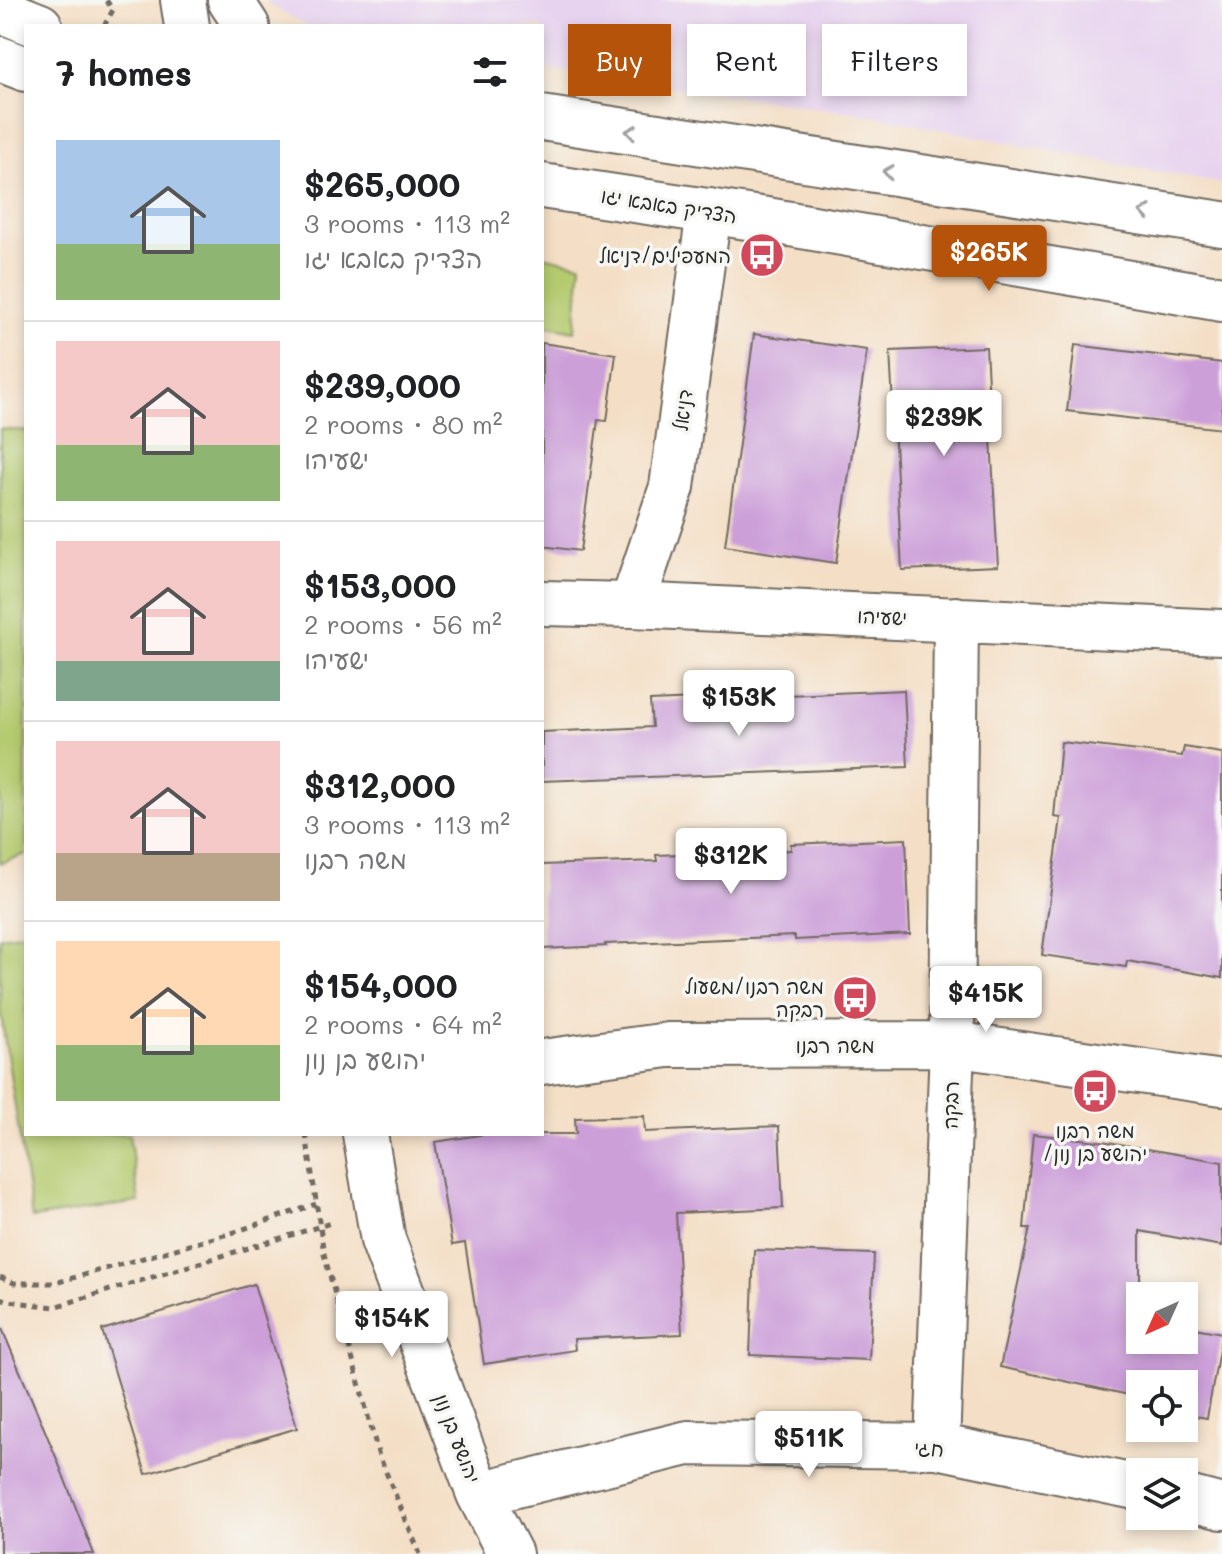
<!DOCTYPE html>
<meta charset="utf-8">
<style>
:root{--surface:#fff;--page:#f2f2f2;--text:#202124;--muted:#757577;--line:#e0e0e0;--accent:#b45309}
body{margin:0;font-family:Mali,"Playpen Sans Hebrew",sans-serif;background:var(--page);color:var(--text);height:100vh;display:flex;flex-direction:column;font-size:30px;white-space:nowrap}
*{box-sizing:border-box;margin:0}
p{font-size:26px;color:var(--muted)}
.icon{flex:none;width:44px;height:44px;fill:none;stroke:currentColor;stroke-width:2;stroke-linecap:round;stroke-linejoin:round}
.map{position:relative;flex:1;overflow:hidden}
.details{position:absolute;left:24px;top:24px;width:520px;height:1112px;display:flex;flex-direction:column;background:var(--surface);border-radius:0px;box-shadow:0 4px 12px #0003}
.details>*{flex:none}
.hud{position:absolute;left:568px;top:24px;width:534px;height:72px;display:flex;gap:16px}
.needle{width:52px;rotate:225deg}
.buttons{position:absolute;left:1126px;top:1282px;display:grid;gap:16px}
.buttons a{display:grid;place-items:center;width:72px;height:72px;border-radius:0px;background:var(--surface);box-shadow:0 4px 12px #0003;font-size:40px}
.price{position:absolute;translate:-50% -68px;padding:0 18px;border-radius:8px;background:#fff;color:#222;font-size:26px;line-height:52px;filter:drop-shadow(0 2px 4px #0008)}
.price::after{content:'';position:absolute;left:50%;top:48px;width:24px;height:18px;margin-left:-12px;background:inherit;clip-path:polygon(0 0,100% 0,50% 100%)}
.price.current{background:var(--accent);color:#fff}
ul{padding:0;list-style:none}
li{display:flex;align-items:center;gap:24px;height:200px;padding:0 32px}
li+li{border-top:2px solid var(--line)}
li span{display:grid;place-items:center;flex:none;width:224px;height:160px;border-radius:0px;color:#555}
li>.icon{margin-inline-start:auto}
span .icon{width:96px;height:96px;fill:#fffc;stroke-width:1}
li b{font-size:34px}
h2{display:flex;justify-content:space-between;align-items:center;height:96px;padding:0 32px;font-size:34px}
.chip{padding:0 28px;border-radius:0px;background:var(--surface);box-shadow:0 4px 12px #0003;font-size:28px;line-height:72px}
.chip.current{background:var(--accent);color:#fff}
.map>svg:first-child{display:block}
.built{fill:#e7d2ef}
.green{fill:#b5cb6f;stroke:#707b4d;stroke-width:2}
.building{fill:#cc9fd9}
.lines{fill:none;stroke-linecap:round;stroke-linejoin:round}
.minor-casing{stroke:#716a61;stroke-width:48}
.major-casing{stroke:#716a61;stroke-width:48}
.path{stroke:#716a61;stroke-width:5;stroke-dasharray:6 6;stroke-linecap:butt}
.minor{stroke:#fff;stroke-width:44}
.major{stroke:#fff;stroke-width:44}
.oneway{stroke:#a0a0a0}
.labels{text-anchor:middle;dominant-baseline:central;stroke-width:7;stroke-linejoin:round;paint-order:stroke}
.street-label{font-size:20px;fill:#2b2b2b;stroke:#f6f6f2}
.poi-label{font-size:20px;fill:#2b2b2b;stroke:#f6f6f2;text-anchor:end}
</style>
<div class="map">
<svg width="1222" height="1554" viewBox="0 0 1222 1554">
<rect width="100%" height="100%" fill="#f6f6f2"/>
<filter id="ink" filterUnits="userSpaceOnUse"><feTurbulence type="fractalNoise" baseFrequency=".0125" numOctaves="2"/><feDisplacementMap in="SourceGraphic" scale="16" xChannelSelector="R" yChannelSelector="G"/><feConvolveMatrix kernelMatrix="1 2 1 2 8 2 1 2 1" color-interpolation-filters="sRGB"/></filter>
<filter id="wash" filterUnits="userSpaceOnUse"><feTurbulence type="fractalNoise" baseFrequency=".006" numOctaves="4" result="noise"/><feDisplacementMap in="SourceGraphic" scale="32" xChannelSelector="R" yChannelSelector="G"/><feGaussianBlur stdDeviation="1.8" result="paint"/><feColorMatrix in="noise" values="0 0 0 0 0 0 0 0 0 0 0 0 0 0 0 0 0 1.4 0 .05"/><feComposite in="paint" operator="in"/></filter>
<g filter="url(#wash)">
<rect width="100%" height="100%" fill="#f4dfc6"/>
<path class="built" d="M 266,0 L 1222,0 L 1222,184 L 857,113 L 542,68 L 542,26 L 308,26 L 270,5 Z"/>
<path class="green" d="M 542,256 L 581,264 L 575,331 L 542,325 Z
M 0,429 L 26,431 L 26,854 L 0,863 Z
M 26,933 L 26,1134 L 129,1134 L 139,1202 L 32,1218 L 0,1008 L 0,937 Z"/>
<g id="blocks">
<path class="building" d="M 754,334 L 867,350 L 836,563 L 725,546 Z
M 542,343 L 616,354 L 607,421 L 598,420 L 580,551 L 542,546 Z
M 1075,345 L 1222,363 L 1222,429 L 1067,411 Z
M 986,347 L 998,566 L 902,570 L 890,351 Z
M 904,690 L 908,767 L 542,781 L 542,732 L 652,727 L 650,701 Z
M 1061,742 L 1182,756 L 1184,747 L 1222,753 L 1222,978 L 1127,961 L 1126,967 L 1042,955 L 1061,818 L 1054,817 Z
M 906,839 L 910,934 L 795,940 L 795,936 L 605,944 L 606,946 L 542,949 L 542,865 L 657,861 L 656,855 L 791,850 L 791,844 Z
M 644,1116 L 645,1132 L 779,1126 L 783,1208 L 676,1213 L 682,1334 L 574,1339 L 575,1350 L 484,1364 L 465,1243 L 452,1245 L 435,1142 L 486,1134 L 576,1134 L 575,1118 Z
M 1033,1134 L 1108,1142 L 1222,1162 L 1222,1246 L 1140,1231 L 1140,1340 L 1184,1340 L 1184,1326 L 1222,1333 L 1207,1418 L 1184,1414 L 1184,1384 L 1140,1384 L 1140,1406 L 1136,1405 L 1138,1397 L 1000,1367 L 1030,1228 L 1024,1228 Z
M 754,1250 L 874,1254 L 869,1360 L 750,1355 Z
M 254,1284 L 297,1428 L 146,1474 L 102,1330 Z
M 0,1324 L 56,1457 L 94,1554 L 0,1554 Z"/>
</g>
</g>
<g filter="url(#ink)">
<use href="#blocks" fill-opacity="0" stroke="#716a61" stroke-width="2"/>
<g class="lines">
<g class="minor-casing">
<path id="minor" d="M 183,0 L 187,26
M 230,0 L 247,26
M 542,603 L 632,605 L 1222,632
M 632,605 L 672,487 L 709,211
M 542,1062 L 668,1045 L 952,1044 L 1222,1083
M 365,1134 L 383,1240 L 479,1494 L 510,1554
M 937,1446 L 952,1044 L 956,619
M 479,1494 L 688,1443 L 937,1446 L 1140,1488
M 1184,1497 L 1222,1507"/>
</g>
<g class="major-casing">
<path id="major" d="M 0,10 L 40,26
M 0,59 L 26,69
M 542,118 L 1222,224
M 542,186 L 767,220 L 1222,299"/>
</g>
<path class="path" d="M 104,26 L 113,10 L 106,0
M 306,1134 L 324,1254 L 378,1453 L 420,1554
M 0,1277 L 14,1283 L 55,1283 L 235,1232 L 316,1204
M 0,1298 L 9,1301 L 54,1307 L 334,1222"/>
<use href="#minor" class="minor"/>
<use href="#major" class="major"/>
</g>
<defs><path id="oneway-chevron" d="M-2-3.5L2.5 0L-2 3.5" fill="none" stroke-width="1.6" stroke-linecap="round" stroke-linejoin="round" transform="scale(2)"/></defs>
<g class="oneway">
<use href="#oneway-chevron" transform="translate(631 132) rotate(-171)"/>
<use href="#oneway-chevron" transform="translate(888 172) rotate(-171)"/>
<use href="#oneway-chevron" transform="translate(1145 212) rotate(-171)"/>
</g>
</g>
<defs>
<g id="bus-disc" transform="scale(2.3)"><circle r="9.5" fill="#d1495b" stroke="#f6f6f2"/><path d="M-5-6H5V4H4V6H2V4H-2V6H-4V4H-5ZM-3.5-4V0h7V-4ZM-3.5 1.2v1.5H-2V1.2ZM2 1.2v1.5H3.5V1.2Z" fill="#fff"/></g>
</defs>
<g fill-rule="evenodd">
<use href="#bus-disc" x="762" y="255"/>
<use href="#bus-disc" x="855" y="998"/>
<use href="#bus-disc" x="1095" y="1091"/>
</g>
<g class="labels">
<g class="street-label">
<text transform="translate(669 205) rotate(9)">הצדיק באבא יגו</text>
<text transform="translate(682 410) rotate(-83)">דניאל</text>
<text transform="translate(882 616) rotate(3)">ישעיהו</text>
<text x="835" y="1045">משה רבנו</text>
<text transform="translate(950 1105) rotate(-88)">רבקה</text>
<text transform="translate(458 1438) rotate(69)">יהושע בן נון</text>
<text transform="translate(929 1448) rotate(4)">חגי</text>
</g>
<g class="poi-label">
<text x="731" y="255">המעפילים/דניאל</text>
<text x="824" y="986">משה רבנו/משעול<tspan x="824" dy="23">רבקה</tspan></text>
<text x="1095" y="1130" text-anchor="middle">משה רבנו<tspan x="1095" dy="23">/יהושע בן נון</tspan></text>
</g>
</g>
</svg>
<div class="buttons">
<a><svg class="needle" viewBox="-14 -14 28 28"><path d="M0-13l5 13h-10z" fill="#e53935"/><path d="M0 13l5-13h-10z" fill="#757577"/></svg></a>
<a><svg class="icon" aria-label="locate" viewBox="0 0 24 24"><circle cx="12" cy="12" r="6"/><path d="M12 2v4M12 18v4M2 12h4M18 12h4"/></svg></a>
<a><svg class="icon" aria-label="layers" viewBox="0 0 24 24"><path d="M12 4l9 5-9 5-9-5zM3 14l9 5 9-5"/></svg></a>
</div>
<b class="price current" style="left:989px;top:293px">$265K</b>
<b class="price" style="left:944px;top:458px">$239K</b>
<b class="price" style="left:739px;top:738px">$153K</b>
<b class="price" style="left:731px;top:896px">$312K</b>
<b class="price" style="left:986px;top:1034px">$415K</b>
<b class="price" style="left:392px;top:1359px">$154K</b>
<b class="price" style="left:809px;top:1479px">$511K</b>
<div class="hud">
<a class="chip current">Buy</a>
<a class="chip">Rent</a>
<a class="chip">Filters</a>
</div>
<section class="details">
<h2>7 homes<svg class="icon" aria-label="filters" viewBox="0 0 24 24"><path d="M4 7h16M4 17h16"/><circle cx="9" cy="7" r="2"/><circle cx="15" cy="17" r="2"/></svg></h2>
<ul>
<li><span style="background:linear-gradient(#a9c7e8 65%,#8fb573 0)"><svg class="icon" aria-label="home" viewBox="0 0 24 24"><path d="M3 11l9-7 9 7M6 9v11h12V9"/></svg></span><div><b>$265,000</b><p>3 rooms · 113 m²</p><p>הצדיק באבא יגו</p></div></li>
<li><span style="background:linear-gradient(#f6c9c9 65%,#8fb573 0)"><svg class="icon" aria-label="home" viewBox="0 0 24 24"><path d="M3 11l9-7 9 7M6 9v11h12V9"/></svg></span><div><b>$239,000</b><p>2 rooms · 80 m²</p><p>ישעיהו</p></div></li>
<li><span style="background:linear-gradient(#f6c9c9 75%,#7fa58c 0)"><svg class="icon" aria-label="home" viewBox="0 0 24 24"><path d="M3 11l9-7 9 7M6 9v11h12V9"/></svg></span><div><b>$153,000</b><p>2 rooms · 56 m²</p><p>ישעיהו</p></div></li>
<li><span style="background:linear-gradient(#f6c9c9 70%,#b9a48a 0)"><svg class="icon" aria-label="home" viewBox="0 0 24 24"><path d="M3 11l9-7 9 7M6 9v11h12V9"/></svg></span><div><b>$312,000</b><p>3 rooms · 113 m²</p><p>משה רבנו</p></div></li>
<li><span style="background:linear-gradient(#ffd9b3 65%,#8fb573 0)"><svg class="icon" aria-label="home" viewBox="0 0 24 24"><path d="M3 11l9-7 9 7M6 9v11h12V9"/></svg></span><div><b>$154,000</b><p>2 rooms · 64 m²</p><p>יהושע בן נון</p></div></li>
</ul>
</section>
</div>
